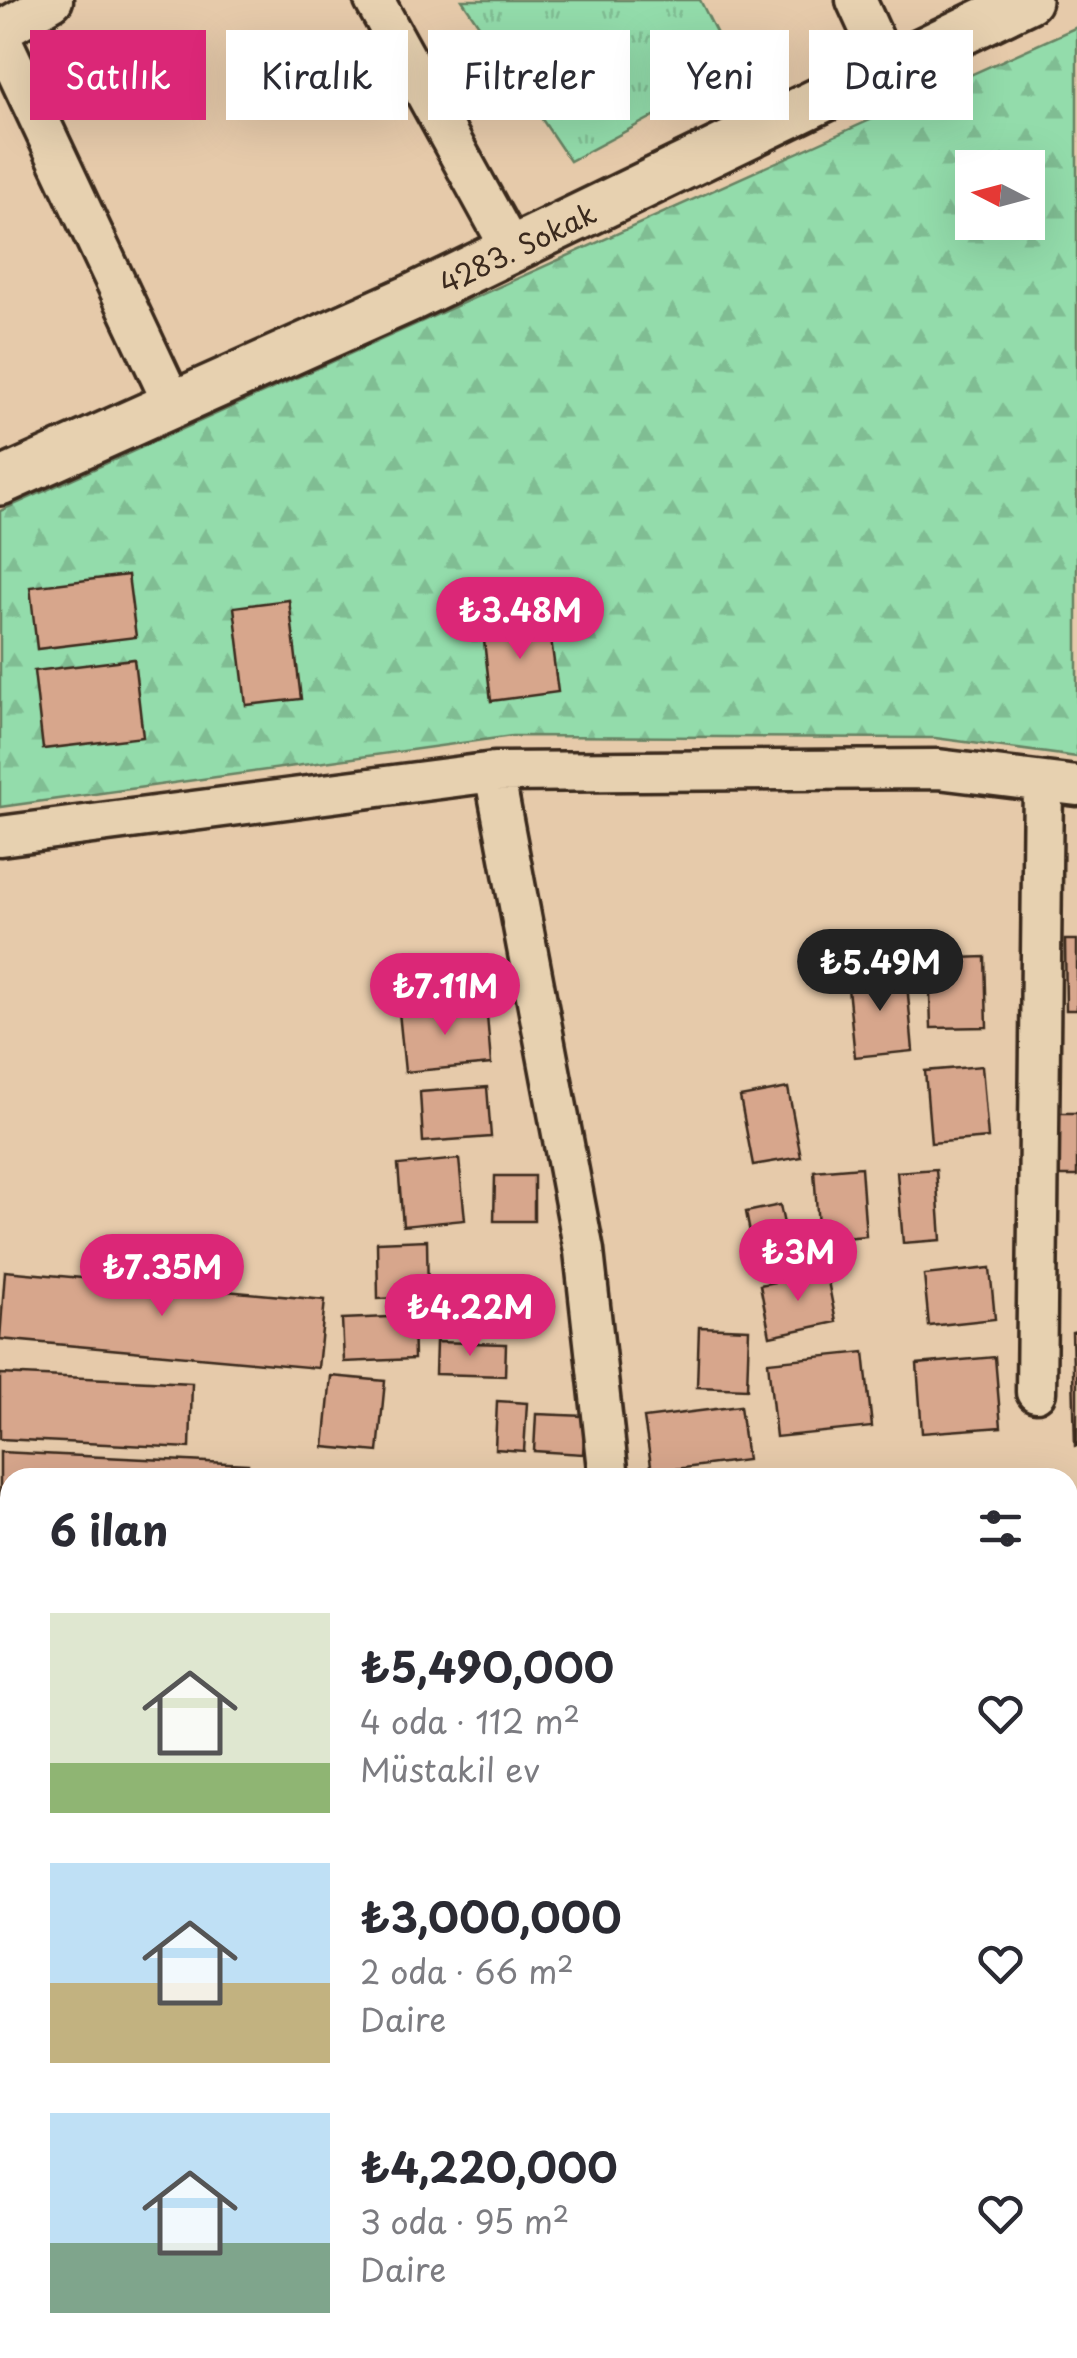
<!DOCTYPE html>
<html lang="tr">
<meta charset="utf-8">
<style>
:root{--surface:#fff;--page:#f2f2f3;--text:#2b2b33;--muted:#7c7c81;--accent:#db2777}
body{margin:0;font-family:"Playpen Sans",sans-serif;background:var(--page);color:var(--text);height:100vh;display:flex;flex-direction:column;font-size:38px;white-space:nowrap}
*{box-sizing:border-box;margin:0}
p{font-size:32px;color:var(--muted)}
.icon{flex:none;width:55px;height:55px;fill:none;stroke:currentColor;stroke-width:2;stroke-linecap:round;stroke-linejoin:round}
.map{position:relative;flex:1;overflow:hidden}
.details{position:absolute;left:0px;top:1468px;width:1078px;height:892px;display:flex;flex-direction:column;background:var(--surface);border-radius:30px 30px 0 0;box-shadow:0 10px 40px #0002}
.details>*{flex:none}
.top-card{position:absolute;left:30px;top:30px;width:1018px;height:90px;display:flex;gap:20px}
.needle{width:65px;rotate:276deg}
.fabs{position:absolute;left:955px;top:150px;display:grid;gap:20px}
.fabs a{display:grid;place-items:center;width:90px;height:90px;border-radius:0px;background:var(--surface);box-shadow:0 10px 40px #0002;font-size:50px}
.price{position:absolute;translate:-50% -85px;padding:0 22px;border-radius:35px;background:var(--accent);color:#fff;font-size:32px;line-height:65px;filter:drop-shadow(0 2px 5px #0008)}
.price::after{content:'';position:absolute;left:50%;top:60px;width:30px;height:22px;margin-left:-15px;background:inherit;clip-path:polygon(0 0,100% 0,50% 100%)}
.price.on{background:#222;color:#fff}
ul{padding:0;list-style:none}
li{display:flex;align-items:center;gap:30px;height:250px;padding:0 50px}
li span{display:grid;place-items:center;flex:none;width:280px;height:200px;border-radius:0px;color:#555}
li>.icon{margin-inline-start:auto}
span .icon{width:120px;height:120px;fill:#fffc;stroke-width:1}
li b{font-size:42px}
h2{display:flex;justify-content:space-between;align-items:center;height:120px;padding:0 50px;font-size:42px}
.tag{padding:0 35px;border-radius:0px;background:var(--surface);box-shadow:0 10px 40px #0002;font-size:35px;line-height:90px}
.tag.on{background:var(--accent);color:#fff}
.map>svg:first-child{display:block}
.forest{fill:url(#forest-firs);stroke:#678364;stroke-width:2.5;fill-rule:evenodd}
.park{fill:url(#park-tufts);stroke:#678364;stroke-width:2.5}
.building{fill:#d7a68c;stroke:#3b2a1e;stroke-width:2.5}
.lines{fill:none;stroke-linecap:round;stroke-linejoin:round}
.minor-casing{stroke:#3b2a1e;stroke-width:45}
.tertiary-casing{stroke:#3b2a1e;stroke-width:52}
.minor{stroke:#e7d1b0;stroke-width:38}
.tertiary{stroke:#e7d1b0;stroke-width:45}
.labels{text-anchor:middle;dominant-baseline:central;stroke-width:10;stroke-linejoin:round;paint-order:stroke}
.street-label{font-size:28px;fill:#3b2a1e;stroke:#e7d1b0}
</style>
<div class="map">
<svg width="1077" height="2358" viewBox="0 0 1077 2358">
<defs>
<pattern id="forest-firs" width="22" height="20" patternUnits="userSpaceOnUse" patternTransform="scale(2.5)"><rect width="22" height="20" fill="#93dcab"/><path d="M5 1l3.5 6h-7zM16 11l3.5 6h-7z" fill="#80bd93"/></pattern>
<pattern id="park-tufts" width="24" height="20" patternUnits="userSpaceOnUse" patternTransform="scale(2.5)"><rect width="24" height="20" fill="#93dcab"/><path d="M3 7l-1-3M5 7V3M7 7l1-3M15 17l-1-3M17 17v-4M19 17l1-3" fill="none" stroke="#80bd93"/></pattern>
</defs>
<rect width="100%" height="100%" fill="#e6caaa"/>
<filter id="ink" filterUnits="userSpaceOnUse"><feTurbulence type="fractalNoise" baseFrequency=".01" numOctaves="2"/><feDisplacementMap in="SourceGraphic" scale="20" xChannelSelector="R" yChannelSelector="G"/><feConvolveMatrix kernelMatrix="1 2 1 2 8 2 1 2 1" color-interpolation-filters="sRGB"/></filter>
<g filter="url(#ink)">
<path class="forest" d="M 1077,27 L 1077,757 L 935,738 L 512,736 L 0,807 L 0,511 ZM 972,168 L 1028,168 L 1028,222 L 972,222 Z"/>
<path class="park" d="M 462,0 L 700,0 L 736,72 L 570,161 Z"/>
<path class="building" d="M 128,575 L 136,637 L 37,649 L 30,587 Z
M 289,600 L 301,699 L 246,705 L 234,607 Z
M 549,624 L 558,692 L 491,701 L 483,632 Z
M 134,659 L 143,737 L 43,749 L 34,671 Z
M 1065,940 L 1077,940 L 1077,1010 L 1066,1010 Z
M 985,957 L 987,1027 L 931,1028 L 929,959 Z
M 906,972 L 913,1051 L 855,1057 L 847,978 Z
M 486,1003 L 491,1064 L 405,1072 L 399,1012 Z
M 982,1066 L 988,1138 L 931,1143 L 925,1071 Z
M 487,1087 L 491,1137 L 423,1142 L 420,1092 Z
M 788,1088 L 801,1157 L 753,1165 L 740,1097 Z
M 1050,1113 L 1077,1113 L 1077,1176 L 1051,1176 Z
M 459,1159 L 465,1220 L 403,1226 L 398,1165 Z
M 861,1167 L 866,1236 L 819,1240 L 814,1171 Z
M 936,1169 L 941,1240 L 903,1243 L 897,1172 Z
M 495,1176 L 534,1176 L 534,1221 L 494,1221 Z
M 780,1205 L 793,1267 L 758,1275 L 746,1212 Z
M 427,1240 L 428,1297 L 378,1299 L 377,1242 Z
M 990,1268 L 995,1319 L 929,1326 L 924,1275 Z
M 5,1271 L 325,1300 L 318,1368 L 0,1339 Z
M 826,1271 L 836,1322 L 770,1336 L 760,1285 Z
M 413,1316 L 414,1359 L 344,1362 L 342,1319 Z
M 699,1327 L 749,1329 L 747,1389 L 697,1387 Z
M 1077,1331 L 1077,1446 L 1075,1446 L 1072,1332 Z
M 436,1342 L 506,1344 L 505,1376 L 435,1374 Z
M 864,1352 L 872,1427 L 776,1437 L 768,1362 Z
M 995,1357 L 1001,1427 L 922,1433 L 917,1364 Z
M 0,1374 L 192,1383 L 190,1448 L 0,1439 Z
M 331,1376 L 385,1381 L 378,1452 L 324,1447 Z
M 497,1401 L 527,1403 L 524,1451 L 495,1449 Z
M 740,1406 L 747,1460 L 652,1472 L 644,1418 Z
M 536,1414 L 585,1416 L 583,1454 L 534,1451 Z
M 0,1452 L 248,1464 L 248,1478 L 10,1478 L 10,1529 L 0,1528 Z
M 1068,1932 L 1077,1933 L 1077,1997 L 1068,1997 Z
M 1068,2025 L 1077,2026 L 1077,2090 L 1068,2090 Z
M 0,2223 L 10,2224 L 10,2307 L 0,2306 Z
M 0,2325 L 10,2326 L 10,2350 L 59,2350 L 58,2358 L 0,2358 Z
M 184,2350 L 257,2350 L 256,2358 L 183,2358 Z
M 758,2350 L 927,2350 L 927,2358 Z
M 995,2350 L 1027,2350 L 1027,2358 L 995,2358 Z"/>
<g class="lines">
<g class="minor-casing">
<path id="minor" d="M 374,0 L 511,249
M 856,0 L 887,68
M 0,31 L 53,0
M 0,36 L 173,404
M 494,772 L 584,1251 L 609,1478
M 0,836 L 494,772 L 938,769 L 1077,786
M 1036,1392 L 1043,782
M 118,2358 L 119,2350"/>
</g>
<g class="tertiary-casing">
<g id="tertiary">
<path id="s1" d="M 0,482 L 413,297 L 1028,0"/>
</g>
</g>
<use href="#minor" class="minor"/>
<use href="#tertiary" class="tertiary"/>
</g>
</g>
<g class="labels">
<g class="street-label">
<text stroke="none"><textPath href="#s1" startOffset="568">4283. Sokak</textPath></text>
</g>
</g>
</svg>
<div class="fabs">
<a><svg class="needle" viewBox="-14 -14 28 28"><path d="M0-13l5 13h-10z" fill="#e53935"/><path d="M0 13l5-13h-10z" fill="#7c7c81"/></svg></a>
</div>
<b class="price" style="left:520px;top:662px">₺3.48M</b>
<b class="price on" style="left:880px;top:1014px">₺5.49M</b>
<b class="price" style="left:445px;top:1038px">₺7.11M</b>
<b class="price" style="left:798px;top:1304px">₺3M</b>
<b class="price" style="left:162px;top:1319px">₺7.35M</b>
<b class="price" style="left:470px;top:1359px">₺4.22M</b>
<div class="top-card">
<a class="tag on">Satılık</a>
<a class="tag">Kiralık</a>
<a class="tag">Filtreler</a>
<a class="tag">Yeni</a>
<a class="tag">Daire</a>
</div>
<section class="details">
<h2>6 ilan<svg class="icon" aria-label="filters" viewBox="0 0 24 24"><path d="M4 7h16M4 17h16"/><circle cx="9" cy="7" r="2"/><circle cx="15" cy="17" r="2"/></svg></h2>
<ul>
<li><span style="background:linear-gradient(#dfe7d0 75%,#8fb573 0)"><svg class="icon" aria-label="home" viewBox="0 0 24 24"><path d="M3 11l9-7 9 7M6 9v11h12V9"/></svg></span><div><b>₺5,490,000</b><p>4 oda · 112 m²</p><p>Müstakil ev</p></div><svg class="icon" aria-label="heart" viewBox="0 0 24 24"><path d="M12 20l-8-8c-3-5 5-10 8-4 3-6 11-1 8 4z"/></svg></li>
<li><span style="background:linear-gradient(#bfe0f5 60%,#c2b280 0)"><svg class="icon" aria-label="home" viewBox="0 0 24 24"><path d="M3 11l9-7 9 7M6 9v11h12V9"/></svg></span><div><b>₺3,000,000</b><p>2 oda · 66 m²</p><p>Daire</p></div><svg class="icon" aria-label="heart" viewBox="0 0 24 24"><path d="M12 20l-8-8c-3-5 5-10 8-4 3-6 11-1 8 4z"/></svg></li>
<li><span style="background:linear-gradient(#bfe0f5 65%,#7fa58c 0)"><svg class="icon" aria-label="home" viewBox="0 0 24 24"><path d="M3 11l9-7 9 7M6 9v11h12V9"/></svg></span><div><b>₺4,220,000</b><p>3 oda · 95 m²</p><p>Daire</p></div><svg class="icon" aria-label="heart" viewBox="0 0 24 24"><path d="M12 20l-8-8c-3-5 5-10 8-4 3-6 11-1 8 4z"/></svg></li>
</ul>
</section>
</div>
